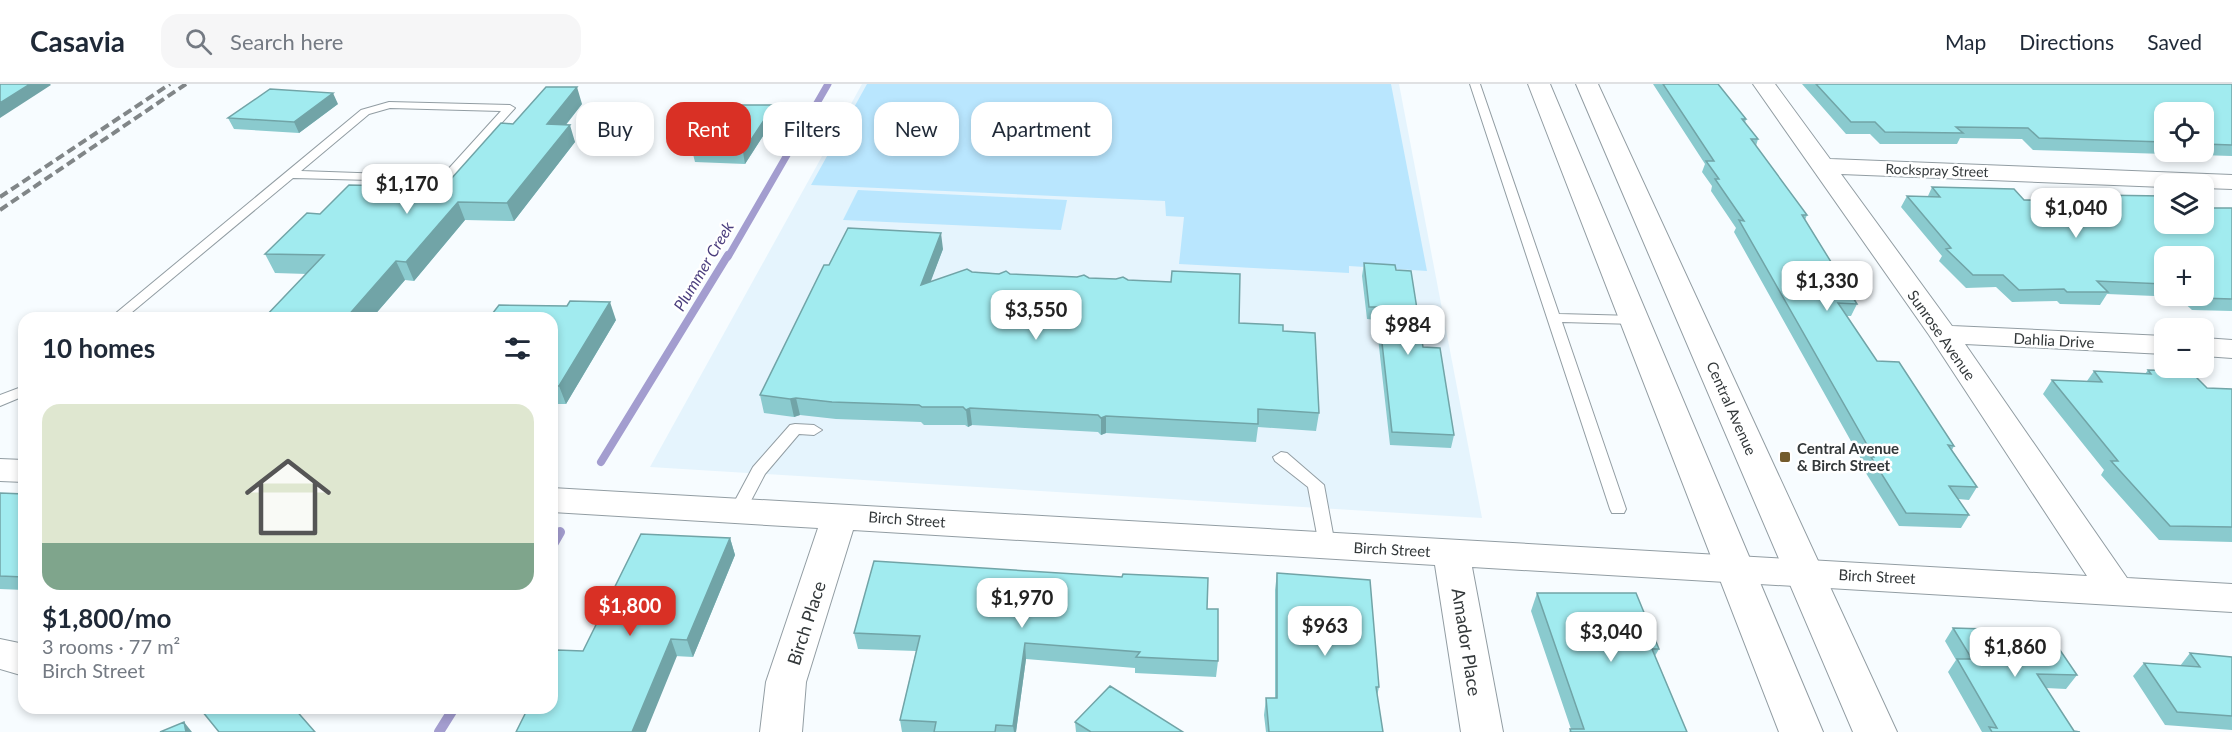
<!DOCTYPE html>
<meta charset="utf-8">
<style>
:root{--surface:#fff;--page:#f6f6f7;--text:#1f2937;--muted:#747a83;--line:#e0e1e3;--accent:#d93025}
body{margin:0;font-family:Lato,sans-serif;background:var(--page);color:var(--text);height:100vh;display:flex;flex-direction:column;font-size:22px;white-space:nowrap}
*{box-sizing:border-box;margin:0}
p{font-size:20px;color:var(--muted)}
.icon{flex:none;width:33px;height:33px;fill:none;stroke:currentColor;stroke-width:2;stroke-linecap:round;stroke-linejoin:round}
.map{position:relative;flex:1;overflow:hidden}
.side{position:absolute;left:18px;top:228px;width:540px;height:402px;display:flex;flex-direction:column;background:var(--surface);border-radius:18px;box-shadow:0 3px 9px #0003}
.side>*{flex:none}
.top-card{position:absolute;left:576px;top:18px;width:570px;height:54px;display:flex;gap:12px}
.tools{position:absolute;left:2154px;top:18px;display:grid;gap:12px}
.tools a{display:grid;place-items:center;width:60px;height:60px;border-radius:12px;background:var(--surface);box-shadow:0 3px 9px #0003;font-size:30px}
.price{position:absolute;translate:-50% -51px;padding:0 14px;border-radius:12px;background:#fff;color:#222;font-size:20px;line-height:39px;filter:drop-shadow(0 2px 3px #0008)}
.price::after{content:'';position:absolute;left:50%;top:36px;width:18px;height:14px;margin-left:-9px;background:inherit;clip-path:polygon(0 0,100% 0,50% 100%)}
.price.current{background:var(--accent);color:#fff}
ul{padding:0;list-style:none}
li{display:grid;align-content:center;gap:12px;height:318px;padding:0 24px}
li span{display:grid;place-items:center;height:186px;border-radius:18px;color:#555}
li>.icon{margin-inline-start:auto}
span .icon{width:108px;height:108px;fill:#fffc;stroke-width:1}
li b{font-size:26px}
h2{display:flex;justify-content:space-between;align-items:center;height:72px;padding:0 24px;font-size:26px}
.pill{padding:0 21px;border-radius:18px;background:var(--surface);box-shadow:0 3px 9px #0003;font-size:21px;line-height:54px}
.pill.current{background:var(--accent);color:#fff}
header{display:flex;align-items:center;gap:36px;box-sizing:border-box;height:84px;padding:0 30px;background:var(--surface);border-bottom:2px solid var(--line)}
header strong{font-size:28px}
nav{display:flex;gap:33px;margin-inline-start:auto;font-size:21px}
.search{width:420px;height:54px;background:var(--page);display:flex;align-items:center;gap:15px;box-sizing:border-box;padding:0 21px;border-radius:18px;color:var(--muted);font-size:22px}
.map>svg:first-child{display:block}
.built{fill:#e5f4fd}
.green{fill:#b9e6fe}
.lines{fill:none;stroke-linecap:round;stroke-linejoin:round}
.stream-far2{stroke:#a39dcf;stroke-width:7}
.stream-far1{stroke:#a39dcf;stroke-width:8}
.stream{stroke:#a39dcf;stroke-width:10}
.lane-casing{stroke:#929da3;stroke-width:2}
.street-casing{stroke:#929da3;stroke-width:2}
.secondary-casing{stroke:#929da3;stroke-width:2}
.lane{fill:#fff;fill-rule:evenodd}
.street{fill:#fff;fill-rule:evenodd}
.secondary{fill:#fff;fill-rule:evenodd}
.rail{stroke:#818688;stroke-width:4;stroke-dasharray:9 4.5;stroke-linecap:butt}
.wall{fill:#8acace;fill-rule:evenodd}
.shaded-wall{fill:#71a4a7}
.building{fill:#a1ebef;stroke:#71a4a7;stroke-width:1.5}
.poi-dot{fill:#745b2c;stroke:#fff;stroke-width:2}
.labels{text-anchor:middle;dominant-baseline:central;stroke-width:5;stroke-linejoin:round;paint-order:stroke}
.far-street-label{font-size:14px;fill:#33383a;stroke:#fff}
.street-label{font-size:15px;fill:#33383a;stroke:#fff}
.poi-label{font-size:15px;font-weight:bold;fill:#33383a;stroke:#fff;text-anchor:start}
.water-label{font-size:16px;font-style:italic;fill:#4b3e7e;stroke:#fff}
.near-street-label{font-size:18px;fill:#33383a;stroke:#fff}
</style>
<header>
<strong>Casavia</strong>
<div class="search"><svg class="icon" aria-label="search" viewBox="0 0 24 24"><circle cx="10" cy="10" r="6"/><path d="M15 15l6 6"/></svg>Search here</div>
<nav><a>Map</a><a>Directions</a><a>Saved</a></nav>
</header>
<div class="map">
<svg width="2232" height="648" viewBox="0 0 2232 648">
<rect width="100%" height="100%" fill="#f7fcff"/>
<path class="built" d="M 862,0 L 1399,0 L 1482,434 L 650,383 Z"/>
<path class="green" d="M 867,0 L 1391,0 L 1427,187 L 1349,182 L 1349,189 L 1179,180 L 1184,133 L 1166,132 L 1165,117 L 811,101 Z
M 858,106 L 1067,116 L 1061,146 L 843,136 Z"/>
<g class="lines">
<path class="stream-far2" d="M 728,173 L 828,0"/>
<path class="stream-far1" d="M 601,378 L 728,171"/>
<path class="stream" d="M 552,462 L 560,448
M 439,648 L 454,624"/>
<g class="lane-casing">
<path id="lane" d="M 1470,0 L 1480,0 L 1559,230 L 1635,232 L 1642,236 L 1635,240 L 1562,238 L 1626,425 L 1624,429 L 1612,429 L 1610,425 Z
M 389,18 L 510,21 L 515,24 L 449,98 L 293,94 L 125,234 L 110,234 L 361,26 ZM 390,24 L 501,27 L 442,92 L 301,87 L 369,30 Z
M 24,302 L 24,312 L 0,322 L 0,311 Z
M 795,340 L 814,341 L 822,346 L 814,351 L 799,350 L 765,390 L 744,430 L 732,430 L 730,426 L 753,383 L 790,341 Z
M 1281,368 L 1287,369 L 1324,401 L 1335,461 L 1333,465 L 1321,465 L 1319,461 L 1308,403 L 1275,377 L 1273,373 Z"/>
</g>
<g class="street-casing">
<path id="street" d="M 1753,0 L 1775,0 L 1830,75 L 2232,91 L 2232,105 L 2204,104 L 2204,100 L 2164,100 L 2164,103 L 1841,90 L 1952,242 L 2164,252 L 2164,270 L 1965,260 L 2127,494 L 2232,500 L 2232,528 L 1472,483 L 1503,648 L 1461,648 L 1435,481 L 853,446 L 806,598 L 802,648 L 760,648 L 766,598 L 818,444 L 552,428 L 552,404 L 2087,492 L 1929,251 Z
M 2204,254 L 2232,256 L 2232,274 L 2204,272 Z
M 0,375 L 24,376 L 24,398 L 0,397 Z
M 0,555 L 24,560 L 24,592 L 0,585 Z"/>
</g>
<g class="secondary-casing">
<path id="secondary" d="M 1528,0 L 1550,0 L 1823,648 L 1779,648 Z
M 1576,0 L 1598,0 L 1897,648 L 1853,648 Z"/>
</g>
<use href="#lane" class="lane"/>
<use href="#street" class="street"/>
<use href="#secondary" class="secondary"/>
<path class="rail" d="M 0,113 L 170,0
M 0,126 L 186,0"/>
</g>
<path class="wall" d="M 1653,0 L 1718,0 L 1746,35 L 1745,39 L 1758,55 L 1756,62 L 1807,131 L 1805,136 L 1857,220 L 1851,232 L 1846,232 L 1877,277 L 1954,362 L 1952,366 L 1977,403 L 1969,416 L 1958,415 L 1969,431 L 1961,444 L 1899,442 L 1864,386 L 1866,384 L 1734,148 L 1736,144 L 1711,107 L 1712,102 L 1702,88 L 1705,80 Z
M 1802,0 L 2232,0 L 2232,72 L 2033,66 L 2022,55 L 1960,54 L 1957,60 L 1880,60 L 1870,50 L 1846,50 ZM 2164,28 L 2204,28 L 2204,68 L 2164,68 Z
M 338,20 L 299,49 L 234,45 L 228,34 Z
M 582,20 L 566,41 L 575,58 L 514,137 L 465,136 L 414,197 L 405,196 L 372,234 L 264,234 L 307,190 L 275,189 L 265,170 L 320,130 L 394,102 L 451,95 L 513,40 Z
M 776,32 L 745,80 L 695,78 L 692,66 Z
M 1932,103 L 2024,116 L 2092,117 L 2096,111 L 2164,140 L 2232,124 L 2232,227 L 2192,226 L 2178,213 L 2107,210 L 2100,221 L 2060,220 L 2057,217 L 2012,218 L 1996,203 L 1966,204 L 1939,177 L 1942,172 L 1901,123 L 1907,112 L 1928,112 ZM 2164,172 L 2204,212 L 2164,212 Z
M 943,165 L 930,198 L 972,188 L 1128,196 L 1239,239 L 1283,247 L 1319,329 L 1316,347 L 1258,343 L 1256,358 L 1106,349 L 1101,351 L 1098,348 L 972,341 L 968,343 L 965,341 L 924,341 L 921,338 L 836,335 L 800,331 L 794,333 L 764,329 L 760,311 L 829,181 Z
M 1364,179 L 1423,263 L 1454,351 L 1451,364 L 1390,361 L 1376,236 L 1367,235 L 1362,192 Z
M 552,234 L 616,236 L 566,320 L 552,320 Z
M 2148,286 L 2207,304 L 2232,305 L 2232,458 L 2159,456 L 2101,391 L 2104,386 L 2043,310 L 2052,296 L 2087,297 L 2094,287 L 2145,290 Z
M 0,409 L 24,410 L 24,506 L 0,505 Z
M 730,454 L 735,471 L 693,573 L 583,567 Z
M 1277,489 L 1379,603 L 1377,612 L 1383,648 L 1266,648 L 1264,631 L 1266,614 L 1275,614 L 1275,506 Z
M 1537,509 L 1659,565 L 1655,572 L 1687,648 L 1569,648 L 1571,645 L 1531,527 Z
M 1207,525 L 1218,577 L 1216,593 L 1135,589 L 1135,584 L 1026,575 L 1016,648 L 902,648 L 900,636 L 916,567 L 858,565 L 854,549 Z
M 1953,544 L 2077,591 L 2066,605 L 2046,604 L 2074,647 L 2080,648 L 1982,648 L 1948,588 L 1956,576 L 1945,557 Z
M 2190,569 L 2232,573 L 2232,646 L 2165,641 L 2133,592 L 2144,579 L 2180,582 Z
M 1075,638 L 1183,648 L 1076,648 Z"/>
<path class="shaded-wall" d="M 30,0 L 50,0 L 51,1 L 0,34 L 0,19 Z
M 577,3 L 582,20 L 552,58 L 547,40 Z
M 333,9 L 338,20 L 299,49 L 294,38 Z
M 774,21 L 776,32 L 745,80 L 743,68 Z
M 570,41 L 575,58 L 514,137 L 507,119 Z
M 458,118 L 465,136 L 414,197 L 406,178 Z
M 941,149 L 943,165 L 923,218 L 921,201 Z
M 396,177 L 405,196 L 372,234 L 346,234 Z
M 610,218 L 616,236 L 566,320 L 559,302 Z
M 796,314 L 800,331 L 794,333 L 790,315 Z
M 970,324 L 972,341 L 968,343 L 966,326 Z
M 1106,332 L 1106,349 L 1101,351 L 1101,334 Z
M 730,454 L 735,471 L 693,573 L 687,556 Z
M 671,555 L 677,572 L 646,648 L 632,648 Z
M 1025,559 L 1026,575 L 1016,648 L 1014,648 L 1013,642 Z
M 184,638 L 192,648 L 186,648 Z"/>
<path class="building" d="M 0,0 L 30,0 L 0,19 Z
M 1663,0 L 1718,0 L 1746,35 L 1742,35 L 1758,55 L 1751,55 L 1807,131 L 1802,131 L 1857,220 L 1838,219 L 1877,277 L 1899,278 L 1954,362 L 1948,361 L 1977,403 L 1949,402 L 1969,431 L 1906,429 L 1871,373 L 1874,373 L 1739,136 L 1744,137 L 1715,95 L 1719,95 L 1706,77 L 1714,77 Z
M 1816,0 L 2232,0 L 2232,61 L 2204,60 L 2204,28 L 2164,28 L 2164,58 L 2039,54 L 2028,44 L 1956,43 L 1963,49 L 1885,48 L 1875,38 L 1851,38 Z
M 546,3 L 577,3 L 547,40 L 570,41 L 507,119 L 458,118 L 406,178 L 396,177 L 346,234 L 264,234 L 324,171 L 265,170 L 307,129 L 320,130 L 349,101 L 394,102 L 402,94 L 451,95 L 501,39 L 513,40 Z
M 270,5 L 333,9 L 294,38 L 228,34 Z
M 724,21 L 774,21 L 743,68 L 692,66 Z
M 1932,103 L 2014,105 L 2024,116 L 2104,117 L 2096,111 L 2164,112 L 2164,140 L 2204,140 L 2204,124 L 2232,124 L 2232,215 L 2200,214 L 2198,212 L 2204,212 L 2204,172 L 2164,172 L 2164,200 L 2097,197 L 2108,208 L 2067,208 L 2064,205 L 2019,206 L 2003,191 L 1973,191 L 1946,165 L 1951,164 L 1907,112 L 1940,113 Z
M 848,144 L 941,149 L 921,201 L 967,185 L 972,188 L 999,190 L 1006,187 L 1010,190 L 1077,193 L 1084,191 L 1089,194 L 1116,195 L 1123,193 L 1128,196 L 1171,198 L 1172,187 L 1240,190 L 1239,239 L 1283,241 L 1283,247 L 1315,249 L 1319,329 L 1258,325 L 1258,340 L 1106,332 L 1101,334 L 1098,331 L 970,324 L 966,326 L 963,323 L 922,323 L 919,321 L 832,318 L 796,314 L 790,315 L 760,311 L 824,181 L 829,181 Z
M 1364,179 L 1395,181 L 1396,186 L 1411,187 L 1423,263 L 1440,264 L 1454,351 L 1392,348 L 1378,223 L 1369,223 Z
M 570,217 L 610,218 L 559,302 L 552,302 L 552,234 L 489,234 L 499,221 L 567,222 Z
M 2148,286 L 2190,287 L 2207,304 L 2232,305 L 2232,443 L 2170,442 L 2111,377 L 2118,377 L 2052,296 L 2102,298 L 2094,287 L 2151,290 Z
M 0,409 L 24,410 L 24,493 L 0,492 Z
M 641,450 L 730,454 L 687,556 L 671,555 L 632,648 L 516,648 L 528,624 L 552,624 L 552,575 L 557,566 L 583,567 Z
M 874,477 L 1122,493 L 1123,490 L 1208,494 L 1207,525 L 1218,525 L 1218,577 L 1136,573 L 1140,568 L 1025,559 L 1013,642 L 996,641 L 995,648 L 934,648 L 936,638 L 900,636 L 920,552 L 854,549 Z
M 1277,489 L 1370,496 L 1379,603 L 1376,603 L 1383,648 L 1269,648 L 1266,614 L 1277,614 Z
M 1537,509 L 1636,509 L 1659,565 L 1652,565 L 1687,648 L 1571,648 L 1570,645 L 1584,645 Z
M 1953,544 L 2047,547 L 2077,591 L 2037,590 L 2074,647 L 2080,648 L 1992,648 L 1989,643 L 1997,644 L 1957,575 L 1972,575 Z
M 2190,569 L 2232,573 L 2232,632 L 2177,628 L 2144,579 L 2200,583 Z
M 1110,602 L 1183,648 L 1091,648 L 1075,638 Z
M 209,624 L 294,624 L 315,648 L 219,648 L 202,627 Z
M 184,638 L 186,648 L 160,648 Z"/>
<rect class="poi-dot" x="1779" y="367" width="12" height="12" rx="3"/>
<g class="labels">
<g class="far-street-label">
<text transform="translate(1937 86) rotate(2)">Rockspray Street</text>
</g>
<g class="street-label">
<text transform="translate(1942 251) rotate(55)">Sunrose Avenue</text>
<text transform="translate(2054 256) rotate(3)">Dahlia Drive</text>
<text transform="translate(1732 324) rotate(66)">Central Avenue</text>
<text transform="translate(907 435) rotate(4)">Birch Street</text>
<text transform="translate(1392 465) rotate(3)">Birch Street</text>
<text transform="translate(1877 492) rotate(3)">Birch Street</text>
</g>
<g class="poi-label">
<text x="1797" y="364">Central Avenue<tspan x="1797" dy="17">&amp; Birch Street</tspan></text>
</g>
<g class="water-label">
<text transform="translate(703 182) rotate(-59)">Plummer Creek</text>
</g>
<g class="near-street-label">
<text transform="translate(806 539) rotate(-72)">Birch Place</text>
<text transform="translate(1467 558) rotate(81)">Amador Place</text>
</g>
</g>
</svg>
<div class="tools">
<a><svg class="icon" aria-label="locate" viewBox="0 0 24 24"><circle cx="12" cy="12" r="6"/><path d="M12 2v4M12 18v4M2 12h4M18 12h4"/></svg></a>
<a><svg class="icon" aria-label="layers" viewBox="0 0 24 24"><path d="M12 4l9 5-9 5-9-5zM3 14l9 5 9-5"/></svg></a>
<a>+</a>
<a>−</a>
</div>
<b class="price" style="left:407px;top:131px">$1,170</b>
<b class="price" style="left:2076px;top:155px">$1,040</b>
<b class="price" style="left:1827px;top:228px">$1,330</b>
<b class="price" style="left:1036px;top:257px">$3,550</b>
<b class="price" style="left:1408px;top:272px">$984</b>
<b class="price" style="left:1022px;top:545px">$1,970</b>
<b class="price current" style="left:630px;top:553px">$1,800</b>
<b class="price" style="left:1325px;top:573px">$963</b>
<b class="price" style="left:1611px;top:579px">$3,040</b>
<b class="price" style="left:2015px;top:594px">$1,860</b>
<div class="top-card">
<a class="pill">Buy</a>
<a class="pill current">Rent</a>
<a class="pill">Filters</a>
<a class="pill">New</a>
<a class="pill">Apartment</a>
</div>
<section class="side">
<h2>10 homes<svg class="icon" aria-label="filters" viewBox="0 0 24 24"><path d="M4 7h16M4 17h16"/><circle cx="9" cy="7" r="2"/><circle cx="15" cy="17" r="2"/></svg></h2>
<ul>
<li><span style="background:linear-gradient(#dfe7d0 75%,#7fa58c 0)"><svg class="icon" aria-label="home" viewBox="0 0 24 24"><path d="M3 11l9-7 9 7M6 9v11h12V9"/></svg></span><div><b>$1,800/mo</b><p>3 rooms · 77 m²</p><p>Birch Street</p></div></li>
</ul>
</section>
</div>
